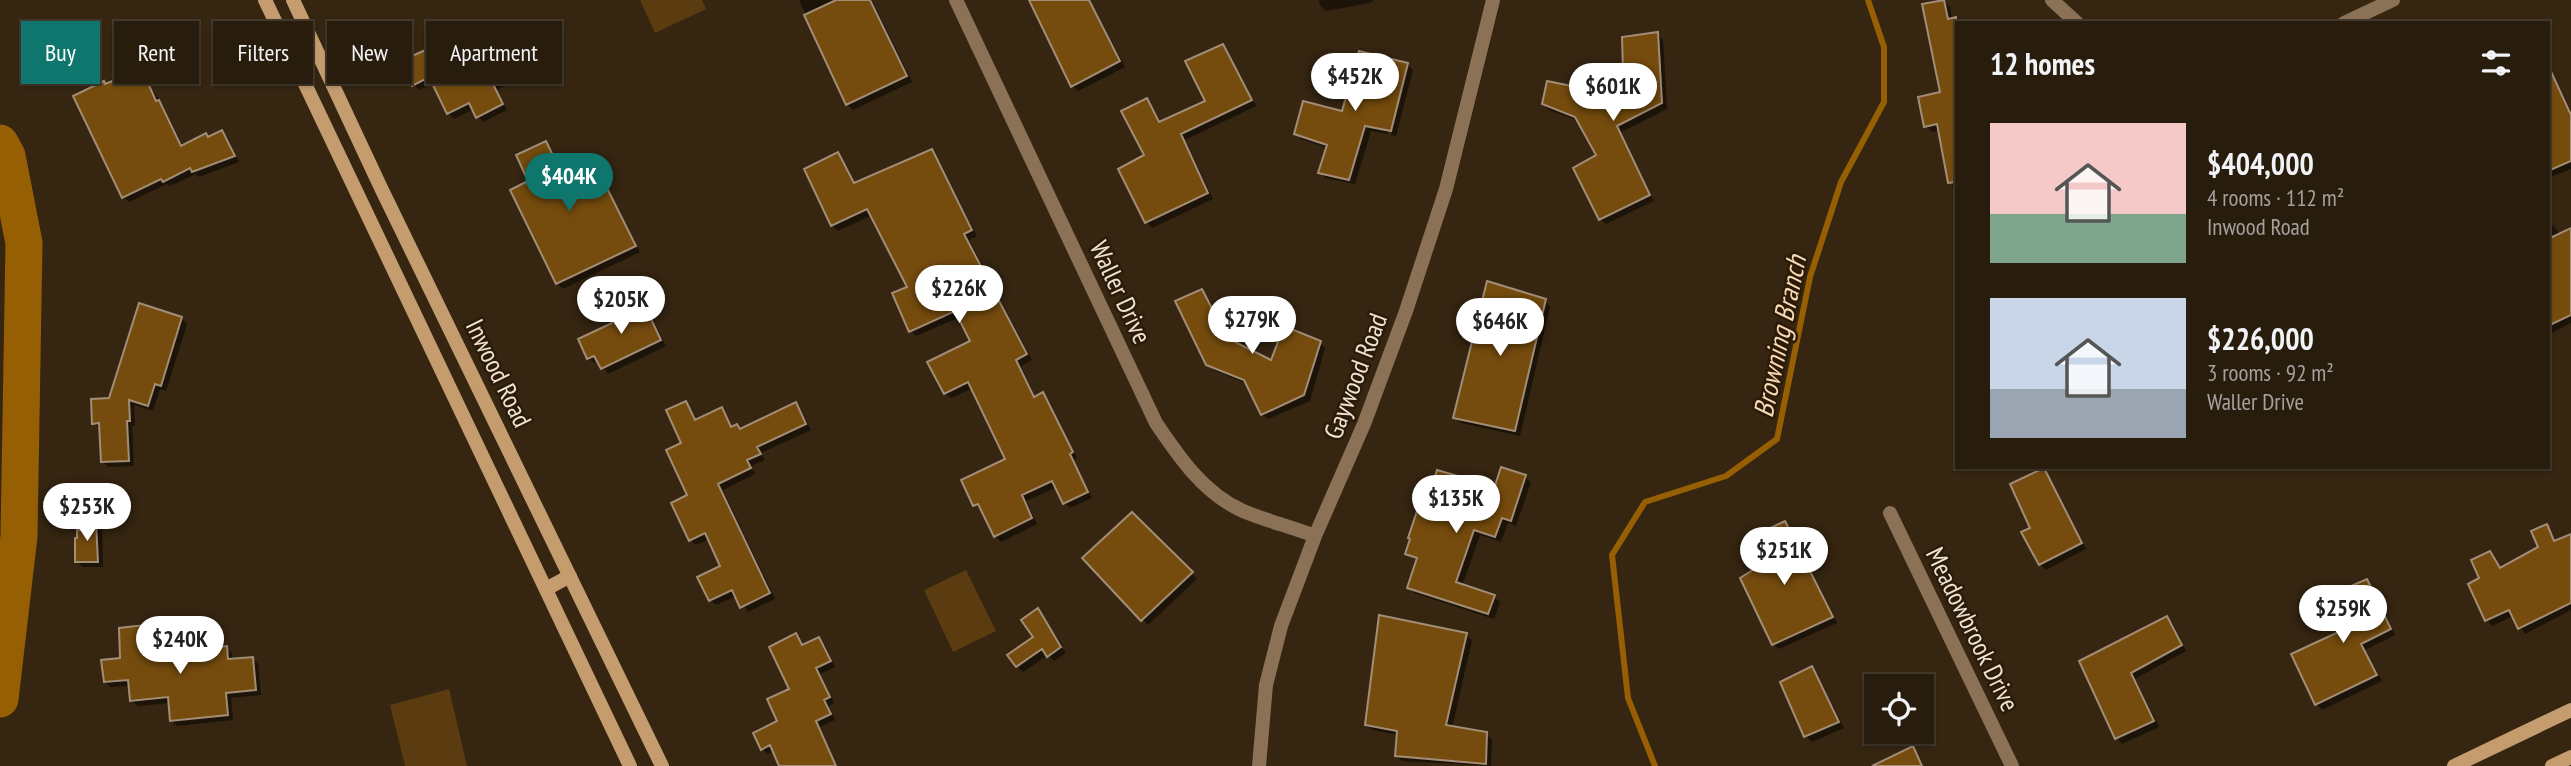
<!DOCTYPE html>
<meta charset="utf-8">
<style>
:root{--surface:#281c0d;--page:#34291b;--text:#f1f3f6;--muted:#a5a19d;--line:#443a2e;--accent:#0f766e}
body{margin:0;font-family:"PT Sans Narrow",sans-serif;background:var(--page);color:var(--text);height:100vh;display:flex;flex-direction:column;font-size:26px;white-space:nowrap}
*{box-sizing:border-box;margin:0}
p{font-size:23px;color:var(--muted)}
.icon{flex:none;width:38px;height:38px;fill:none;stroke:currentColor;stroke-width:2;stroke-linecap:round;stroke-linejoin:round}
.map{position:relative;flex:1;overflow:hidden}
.drawer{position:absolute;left:1955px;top:21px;width:595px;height:448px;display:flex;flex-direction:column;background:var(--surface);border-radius:0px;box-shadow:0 2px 5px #0004,0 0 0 2px var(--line)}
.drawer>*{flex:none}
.banner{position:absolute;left:21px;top:21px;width:665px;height:63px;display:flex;gap:14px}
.controls{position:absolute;left:1864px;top:674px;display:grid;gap:14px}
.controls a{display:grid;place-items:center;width:70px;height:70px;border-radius:0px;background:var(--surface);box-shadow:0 2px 5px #0004,0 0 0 2px var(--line);font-size:35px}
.price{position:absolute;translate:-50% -60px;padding:0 16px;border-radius:24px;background:#fff;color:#222;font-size:23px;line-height:46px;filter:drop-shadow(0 2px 4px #0008)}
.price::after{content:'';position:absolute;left:50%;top:42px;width:21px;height:16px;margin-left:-10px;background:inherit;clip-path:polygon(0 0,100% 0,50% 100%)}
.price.on{background:var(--accent);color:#fff}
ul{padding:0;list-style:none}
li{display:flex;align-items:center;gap:21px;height:175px;padding:0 35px}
li span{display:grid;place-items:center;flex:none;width:196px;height:140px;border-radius:0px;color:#555}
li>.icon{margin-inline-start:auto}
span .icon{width:84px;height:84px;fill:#fffc;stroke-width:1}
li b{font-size:30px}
h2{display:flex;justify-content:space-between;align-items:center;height:84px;padding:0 35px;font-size:30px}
.chip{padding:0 24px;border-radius:0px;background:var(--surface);box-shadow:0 2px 5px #0004,0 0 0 2px var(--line);font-size:24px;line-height:63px}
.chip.on{background:var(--accent);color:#fff}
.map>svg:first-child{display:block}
.green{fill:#5b3c11}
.shadow{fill:#0007}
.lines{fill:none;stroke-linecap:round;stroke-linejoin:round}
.stream{stroke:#965f03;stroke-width:6}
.river{stroke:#965f03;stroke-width:37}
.building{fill:#764c0e;stroke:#a28d77;stroke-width:2}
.street{stroke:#8b7256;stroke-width:14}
.secondary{stroke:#c49c6e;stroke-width:14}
.labels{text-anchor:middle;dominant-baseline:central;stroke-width:5;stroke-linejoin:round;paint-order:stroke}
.street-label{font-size:26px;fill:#eee3d7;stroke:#2b1b07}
.water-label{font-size:28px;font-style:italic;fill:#f8d9b6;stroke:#2b1b07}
</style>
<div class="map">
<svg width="2571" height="766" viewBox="0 0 2571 766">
<rect width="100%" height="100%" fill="#352511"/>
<path class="green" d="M 640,0 L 702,0 L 706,9 L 655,33 Z
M 966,570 L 996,631 L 953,652 L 924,590 Z
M 449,689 L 467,766 L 405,766 L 390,705 Z"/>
<path class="shadow" d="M 799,0 L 872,0 L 912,82 L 853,110 L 847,104 Z
M 1031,0 L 1090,0 L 1125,67 L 1078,91 L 1072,86 Z
M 1319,0 L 1374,0 L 1370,3 L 1326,11 L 1320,5 Z
M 1944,1 L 1950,7 L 1952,20 L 1958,18 L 1962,23 L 1956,23 L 1956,202 L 1940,130 L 1932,132 L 1926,126 L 1942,94 Z
M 1658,34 L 1663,40 L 1667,109 L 1621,132 L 1654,201 L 1606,224 L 1600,219 L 1598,155 L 1579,121 L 1549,110 L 1543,104 L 1586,91 L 1625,72 Z
M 465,35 L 484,64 L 497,59 L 510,80 L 504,83 L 505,86 L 497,90 L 507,110 L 483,122 L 474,109 L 454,119 L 448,113 L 434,83 L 419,90 L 414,85 Z
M 1222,46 L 1228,52 L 1256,106 L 1185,140 L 1213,199 L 1152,228 L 1147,222 L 1146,100 L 1161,123 L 1207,102 Z
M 2548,62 L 2571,111 L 2571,169 L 2548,178 Z
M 1407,64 L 1409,66 L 1406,66 L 1388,134 L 1371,131 L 1355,184 L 1325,178 L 1320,172 L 1328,148 L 1301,139 L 1296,133 L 1343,113 Z
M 1409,66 L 1413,70 L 1396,136 L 1391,135 Z
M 143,76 L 164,107 L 183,147 L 222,132 L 228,138 L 239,162 L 199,177 L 196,174 L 170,186 L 167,184 L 129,202 L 123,197 L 106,86 L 134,81 Z
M 546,143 L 551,149 L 561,169 L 589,156 L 595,162 L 640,252 L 563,289 L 557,283 L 530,182 Z
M 931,151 L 937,157 L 977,236 L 969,240 L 1032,360 L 1021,366 L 1036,398 L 1043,395 L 1049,400 L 1077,458 L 1074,460 L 1092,498 L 1070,508 L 1064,503 L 1057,487 L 1026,501 L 1037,524 L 1001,542 L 995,536 L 982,510 L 975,505 L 1007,460 L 973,388 L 951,398 L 945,393 L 973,342 L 960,317 L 916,336 L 911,331 L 909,287 L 872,215 L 838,231 L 832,225 L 806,169 L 838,154 L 843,160 L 856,184 Z
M 2553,225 L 2561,235 L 2571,230 L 2571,323 L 2548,335 L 2548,228 Z
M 1202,291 L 1207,297 L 1230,342 L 1272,363 L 1320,343 L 1325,348 L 1310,401 L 1268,419 L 1262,414 L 1248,384 L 1213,370 L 1207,363 Z
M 1545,301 L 1550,307 L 1520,436 L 1461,423 L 1455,417 Z
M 642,304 L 648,310 L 666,346 L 608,374 L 599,361 L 594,363 L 588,358 L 614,324 Z
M 182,319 L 187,324 L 166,391 L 160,389 L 153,411 L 134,405 L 135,426 L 132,426 L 134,466 L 109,467 L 103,462 L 100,429 L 94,423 L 110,400 Z
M 686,403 L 697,421 L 721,410 L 733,428 L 737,426 L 741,430 L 796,405 L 801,410 L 811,430 L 761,453 L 765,460 L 751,466 L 755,474 L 723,490 L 775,599 L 748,612 L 737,596 L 716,605 L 710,600 L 723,567 L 710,539 L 696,545 L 690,540 L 689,496 L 684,443 Z
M 2043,470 L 2049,476 L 2086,549 L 2046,570 L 2040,564 L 2024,533 L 2032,529 Z
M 1525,477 L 1531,482 L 1516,526 L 1508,523 L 1501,542 L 1480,535 L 1462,586 L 1494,597 L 1500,602 L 1494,619 L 1414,593 L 1409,588 L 1418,561 L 1407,554 L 1433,488 L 1460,479 L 1466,484 L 1463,494 L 1491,504 Z
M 1132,514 L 1197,579 L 1148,625 L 1085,558 Z
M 96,523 L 102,529 L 103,567 L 83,567 L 77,562 Z
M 1785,523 L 1791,529 L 1837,623 L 1779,649 L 1773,644 L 1767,564 Z
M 2546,526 L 2557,542 L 2571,536 L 2571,610 L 2525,634 L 2513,616 L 2492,626 L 2487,620 L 2470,585 L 2482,579 L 2489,553 L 2501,569 L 2540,548 Z
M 2366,581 L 2372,586 L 2395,635 L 2365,650 L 2382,681 L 2322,710 L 2316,704 Z
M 1037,611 L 1063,645 L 1061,646 L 1066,653 L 1054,661 L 1048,655 L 1023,672 L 1017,666 L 1035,637 Z
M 2167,618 L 2173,624 L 2186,651 L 2135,679 L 2159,727 L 2122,744 L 2117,738 L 2081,662 Z
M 145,627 L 151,633 L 153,655 L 226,647 L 232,653 L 233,660 L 252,658 L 258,664 L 261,695 L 231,698 L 233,720 L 177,726 L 172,721 L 170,703 L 138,706 L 132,701 L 130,686 L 111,687 L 105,682 Z
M 1466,635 L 1472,640 L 1452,728 L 1486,734 L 1492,740 L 1491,766 L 1402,761 L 1397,756 L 1398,735 L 1372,730 L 1366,725 Z
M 796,636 L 804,646 L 819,639 L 825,645 L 835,667 L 820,674 L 834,703 L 829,706 L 835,720 L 820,727 L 831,752 L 801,766 L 781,766 L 774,751 L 768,754 L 762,749 L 780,722 L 791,689 Z
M 1812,668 L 1817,674 L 1844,728 L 1812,742 L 1806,736 L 1783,682 Z"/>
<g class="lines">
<path class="stream" d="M 1655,766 L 1628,698 L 1612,555 L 1645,502 L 1726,476 L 1777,439 L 1810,277 L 1841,182 L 1884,102 L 1884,47 L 1868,0"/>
<path class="river" d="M 0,143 L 7,156 L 24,243 L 19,536 L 0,699"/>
</g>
<path class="building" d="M 836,0 L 870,0 L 907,76 L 846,105 L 804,15 Z
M 1029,0 L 1089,0 L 1120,61 L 1071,87 Z
M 1944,0 L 1948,19 L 1956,17 L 1956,182 L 1948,183 L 1937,124 L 1924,127 L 1918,97 L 1940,92 L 1922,4 Z
M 1658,32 L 1662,103 L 1617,126 L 1650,195 L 1599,220 L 1573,168 L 1596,155 L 1575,117 L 1542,104 L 1547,81 L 1586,89 L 1623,71 L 1622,37 Z
M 465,33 L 483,63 L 497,56 L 505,74 L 499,77 L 501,80 L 493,84 L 503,104 L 476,118 L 469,103 L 447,114 L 429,77 L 412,86 L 400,61 Z
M 1223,44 L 1252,100 L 1181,134 L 1208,193 L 1145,223 L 1118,169 L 1144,155 L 1121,111 L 1147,98 L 1159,122 L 1205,101 L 1185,61 Z
M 1359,51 L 1408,63 L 1391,131 L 1365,126 L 1349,180 L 1318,173 L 1327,145 L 1294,134 L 1303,101 L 1342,111 Z
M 2548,65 L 2571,115 L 2571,161 L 2548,171 Z
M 130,74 L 133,79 L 144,74 L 156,101 L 159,100 L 181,146 L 206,133 L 208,137 L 222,130 L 235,156 L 192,172 L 190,168 L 163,182 L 161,179 L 122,198 L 73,96 L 104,81 L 105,84 Z
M 546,141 L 559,168 L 590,154 L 636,246 L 556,284 L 510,190 L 528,181 L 516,155 Z
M 932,149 L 972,230 L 964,234 L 1027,354 L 1016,360 L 1034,397 L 1043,392 L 1073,452 L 1070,454 L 1088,492 L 1063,504 L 1052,481 L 1022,495 L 1032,518 L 994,537 L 978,504 L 973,506 L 961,480 L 1005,459 L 968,382 L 944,394 L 927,362 L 970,341 L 955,311 L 909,332 L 892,293 L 907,287 L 867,209 L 831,226 L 804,169 L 838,152 L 854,183 Z
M 2571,228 L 2571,315 L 2548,326 L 2548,239 Z
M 1487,281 L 1546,299 L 1515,431 L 1453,418 Z
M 1202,289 L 1227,338 L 1271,360 L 1284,326 L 1321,341 L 1304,395 L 1261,415 L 1244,380 L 1206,365 L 1175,301 Z
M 643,302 L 661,340 L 601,369 L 594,356 L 587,359 L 578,339 L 612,323 L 608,317 Z
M 139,303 L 182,317 L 161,386 L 155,384 L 148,406 L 129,400 L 130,421 L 127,421 L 129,461 L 101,462 L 99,423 L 92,424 L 91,399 L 109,398 Z
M 686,401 L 695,420 L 722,407 L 731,427 L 737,424 L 740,429 L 796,402 L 806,424 L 757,447 L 761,454 L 747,460 L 751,468 L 718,484 L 770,593 L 740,608 L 732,590 L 709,601 L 697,577 L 720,566 L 705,533 L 689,541 L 671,503 L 687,495 L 666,450 L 681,443 L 666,410 Z
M 1501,467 L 1526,475 L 1511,521 L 1502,518 L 1495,537 L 1474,530 L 1456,582 L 1495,595 L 1488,614 L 1407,588 L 1417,558 L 1405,554 L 1410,539 L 1408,538 L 1426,484 L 1432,486 L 1437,470 L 1461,477 L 1457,490 L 1490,501 Z
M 2044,468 L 2082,543 L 2039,565 L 2021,532 L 2030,528 L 2010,484 Z
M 1132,512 L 1193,572 L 1141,621 L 1082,558 Z
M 80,521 L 96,521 L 98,562 L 75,562 L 75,538 L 77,538 L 77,530 L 80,530 Z
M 1785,521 L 1833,617 L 1772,645 L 1740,578 L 1764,563 L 1749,538 Z
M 2547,524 L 2554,541 L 2571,534 L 2571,603 L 2518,629 L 2509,610 L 2485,621 L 2468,584 L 2479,578 L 2471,560 L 2490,551 L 2500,568 L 2538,547 L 2531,531 Z
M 2367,579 L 2391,629 L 2361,644 L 2377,675 L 2315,705 L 2291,654 L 2345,629 L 2328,596 Z
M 1038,608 L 1061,647 L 1047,657 L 1042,649 L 1016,667 L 1007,655 L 1033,637 L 1021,620 Z
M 1379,615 L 1467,633 L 1446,725 L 1487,732 L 1486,764 L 1395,756 L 1397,731 L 1365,725 Z
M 2167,616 L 2182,645 L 2131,673 L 2154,721 L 2115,739 L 2079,661 Z
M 145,625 L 148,654 L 227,646 L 228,659 L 253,657 L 256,690 L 226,693 L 228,715 L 170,721 L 168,697 L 130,701 L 128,680 L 104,682 L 101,660 L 120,658 L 119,628 Z
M 796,633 L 802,645 L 819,637 L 831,661 L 816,668 L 830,697 L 824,700 L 831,714 L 816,721 L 836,766 L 779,766 L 770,745 L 761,750 L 753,733 L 777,721 L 767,699 L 789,689 L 769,647 Z
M 1812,666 L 1839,722 L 1804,737 L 1780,682 Z
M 1913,746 L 1922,766 L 1872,766 Z"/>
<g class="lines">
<path class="street" d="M 956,0 L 1156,423 C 1179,457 1204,494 1243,511 C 1267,521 1292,527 1315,536
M 2052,0 L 2077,23
M 2344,23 L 2393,0
M 1890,513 L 2012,766
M 1259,766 L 1266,685 L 1281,626 L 1315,536 L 1364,424 L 1406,311 L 1446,189 L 1493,0"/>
<path class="secondary" d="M 265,0 L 630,766
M 293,0 L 381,188 L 662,766
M 546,589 L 570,576
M 2454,766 L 2571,710
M 2552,766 L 2571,757"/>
</g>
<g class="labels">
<g class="street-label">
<text transform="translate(1121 292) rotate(65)">Waller Drive</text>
<text transform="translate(499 373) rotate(64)">Inwood Road</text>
<text transform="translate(1355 376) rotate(-69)">Gaywood Road</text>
<text transform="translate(1973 629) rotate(64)">Meadowbrook Drive</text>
</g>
<g class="water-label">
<text transform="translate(1779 336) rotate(-78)">Browning Branch</text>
</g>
</g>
</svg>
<div class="controls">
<a><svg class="icon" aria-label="locate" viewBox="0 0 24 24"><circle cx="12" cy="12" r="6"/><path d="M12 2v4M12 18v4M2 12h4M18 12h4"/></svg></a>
</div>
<b class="price" style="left:1355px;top:113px">$452K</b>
<b class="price" style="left:1613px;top:123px">$601K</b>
<b class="price on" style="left:569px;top:213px">$404K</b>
<b class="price" style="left:959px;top:325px">$226K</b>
<b class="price" style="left:621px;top:336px">$205K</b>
<b class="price" style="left:1252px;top:356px">$279K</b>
<b class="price" style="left:1500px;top:358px">$646K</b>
<b class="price" style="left:1456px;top:535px">$135K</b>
<b class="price" style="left:87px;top:543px">$253K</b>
<b class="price" style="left:1784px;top:587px">$251K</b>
<b class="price" style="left:2343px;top:645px">$259K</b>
<b class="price" style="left:180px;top:676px">$240K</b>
<div class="banner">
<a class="chip on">Buy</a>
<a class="chip">Rent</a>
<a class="chip">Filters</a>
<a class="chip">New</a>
<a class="chip">Apartment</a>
</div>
<section class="drawer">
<h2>12 homes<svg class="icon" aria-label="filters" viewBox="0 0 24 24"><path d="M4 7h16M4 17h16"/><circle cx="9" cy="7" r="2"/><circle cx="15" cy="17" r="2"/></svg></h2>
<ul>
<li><span style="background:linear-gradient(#f6c9c9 65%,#7fa58c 0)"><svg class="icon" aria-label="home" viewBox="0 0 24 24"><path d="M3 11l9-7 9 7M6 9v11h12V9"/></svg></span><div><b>$404,000</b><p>4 rooms · 112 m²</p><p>Inwood Road</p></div></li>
<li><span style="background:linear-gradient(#c9d6e8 65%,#9aa5b1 0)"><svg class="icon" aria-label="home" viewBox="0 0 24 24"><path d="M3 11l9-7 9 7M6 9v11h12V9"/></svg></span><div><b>$226,000</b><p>3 rooms · 92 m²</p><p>Waller Drive</p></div></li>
</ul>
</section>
</div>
